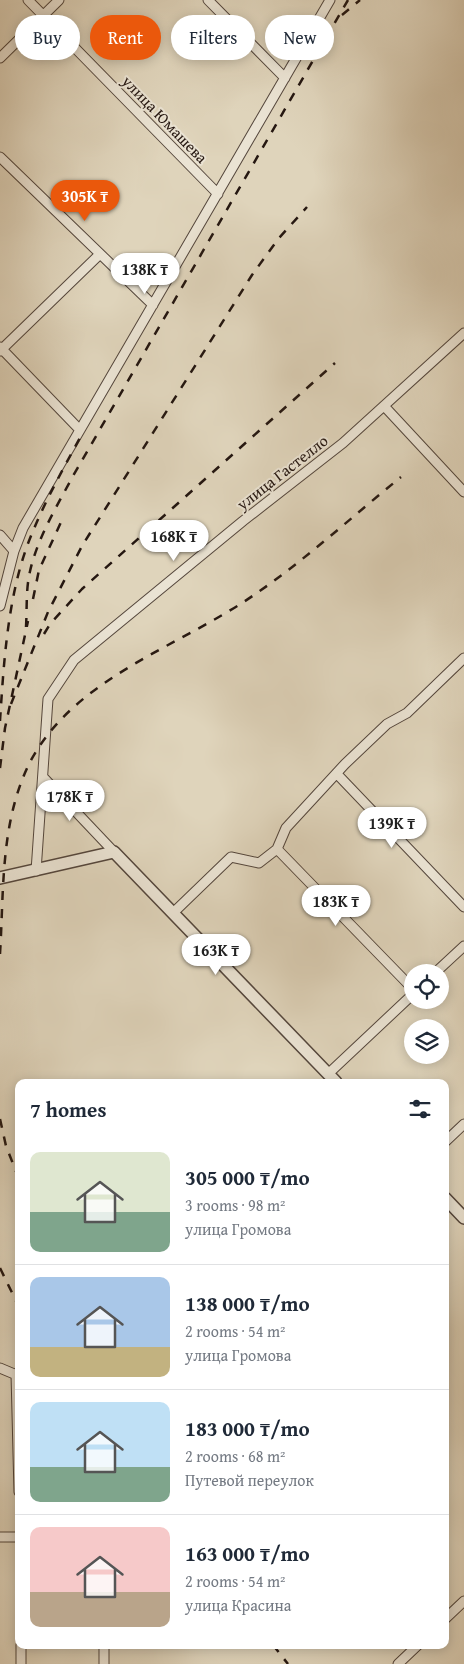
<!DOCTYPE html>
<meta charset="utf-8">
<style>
:root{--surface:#fff;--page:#f2f2f3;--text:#1f2937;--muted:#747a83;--line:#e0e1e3;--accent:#ea580c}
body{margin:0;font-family:"Gentium Book Plus",serif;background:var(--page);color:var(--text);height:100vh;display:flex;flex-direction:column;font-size:19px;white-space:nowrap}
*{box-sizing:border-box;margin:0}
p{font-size:16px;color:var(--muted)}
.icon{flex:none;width:28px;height:28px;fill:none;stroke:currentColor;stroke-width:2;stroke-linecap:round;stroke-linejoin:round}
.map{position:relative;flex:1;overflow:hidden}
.panel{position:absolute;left:15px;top:1079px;width:434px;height:570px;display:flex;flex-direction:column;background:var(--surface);border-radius:10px;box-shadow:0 2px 12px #0003}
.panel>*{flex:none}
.banner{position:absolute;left:15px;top:15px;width:435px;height:45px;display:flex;gap:10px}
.fabs{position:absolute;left:404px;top:964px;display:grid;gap:10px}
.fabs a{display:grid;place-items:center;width:45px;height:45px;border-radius:50%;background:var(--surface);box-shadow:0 2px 12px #0003;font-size:25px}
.price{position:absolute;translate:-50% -42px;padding:0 11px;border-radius:18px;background:#fff;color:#222;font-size:16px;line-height:32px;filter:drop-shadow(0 1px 2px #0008)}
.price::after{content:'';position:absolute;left:50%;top:30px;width:15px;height:11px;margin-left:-8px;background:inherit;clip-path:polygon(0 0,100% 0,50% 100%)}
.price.current{background:var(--accent);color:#fff}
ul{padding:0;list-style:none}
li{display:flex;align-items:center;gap:15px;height:125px;padding:0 15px}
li+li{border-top:1px solid var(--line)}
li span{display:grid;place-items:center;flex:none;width:140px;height:100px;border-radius:10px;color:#555}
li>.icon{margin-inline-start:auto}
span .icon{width:60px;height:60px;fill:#fffc;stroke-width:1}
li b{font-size:21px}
h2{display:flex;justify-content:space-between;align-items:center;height:60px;padding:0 15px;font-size:21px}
.tag{padding:0 18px;border-radius:22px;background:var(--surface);box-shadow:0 2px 12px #0003;font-size:18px;line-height:45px}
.tag.current{background:var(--accent);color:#fff}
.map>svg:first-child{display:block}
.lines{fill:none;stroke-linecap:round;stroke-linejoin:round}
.minor-casing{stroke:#54463c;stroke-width:11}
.tertiary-casing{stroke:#54463c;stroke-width:14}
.minor{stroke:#eae3d3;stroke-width:9}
.tertiary{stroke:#eae3d3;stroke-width:11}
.rail{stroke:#251711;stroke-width:2.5;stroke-dasharray:9 9;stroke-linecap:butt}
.labels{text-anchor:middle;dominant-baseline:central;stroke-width:4;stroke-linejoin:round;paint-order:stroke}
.street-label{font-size:16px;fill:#251711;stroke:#eae3d3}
</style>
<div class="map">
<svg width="464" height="1664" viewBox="0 0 464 1664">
<rect width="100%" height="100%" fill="#dfd4bb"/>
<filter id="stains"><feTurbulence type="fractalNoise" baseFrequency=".004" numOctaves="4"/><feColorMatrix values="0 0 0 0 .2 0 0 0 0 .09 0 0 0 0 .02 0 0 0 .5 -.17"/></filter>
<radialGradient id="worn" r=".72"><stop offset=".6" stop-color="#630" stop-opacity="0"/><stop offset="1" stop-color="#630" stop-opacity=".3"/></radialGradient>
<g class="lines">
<g class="minor-casing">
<path id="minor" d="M 28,0 L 218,194
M 208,0 L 285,78
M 0,58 L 59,0
M 0,157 L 153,305
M 0,347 L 80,430
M 0,351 L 100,254
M 385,407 L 464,492
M 0,535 L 14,551
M 0,606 L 14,551 L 23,528 L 330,0
M 337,774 L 464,907
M 43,777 L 114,852
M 277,849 L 412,988
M 36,871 L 48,699 L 74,660 L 243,521 L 343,443 L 464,333
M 173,913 L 231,857 L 259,863 L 277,849 L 286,828 L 345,764 L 387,724 L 407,713 L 464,658
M 436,972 L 464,946
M 328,1074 L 412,995
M 445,1142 L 464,1124
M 0,1368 L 19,1376
M 16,1374 L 19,1492
M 0,1537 L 19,1537
M 445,1619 L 464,1601
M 21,1645 L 21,1664
M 104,1645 L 104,1664
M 398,1664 L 418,1645"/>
</g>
<g class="tertiary-casing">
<path id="tertiary" d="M 0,878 L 114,852 L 336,1082
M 445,1198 L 464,1218"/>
</g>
<use href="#minor" class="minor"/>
<use href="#tertiary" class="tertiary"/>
<path class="rail" d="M 342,15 L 360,0
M 33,599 L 39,570 L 62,520
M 26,627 C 27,610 26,592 29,576 C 36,540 56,508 73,476 L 348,0
M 44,634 L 50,624 L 82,589 L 335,363
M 11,704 L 48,612 L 82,546 L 252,275 L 279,238 L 307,207
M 0,721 C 4,659 8,589 33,531 C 47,497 66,464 83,432
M 0,768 L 5,728 L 28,621
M 0,954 C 4,890 0,822 30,762 C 75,677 179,647 254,595 C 304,561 354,515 401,477
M 0,1119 L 6,1146 L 19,1179
M 0,1268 L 19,1307
M 273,1645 L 288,1664"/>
</g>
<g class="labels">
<g class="street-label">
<text transform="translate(165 119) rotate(46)">улица Юмашева</text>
<text transform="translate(282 472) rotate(-38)">улица Гастелло</text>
</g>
</g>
<rect width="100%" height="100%" filter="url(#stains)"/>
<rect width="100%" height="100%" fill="url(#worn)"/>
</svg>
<div class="fabs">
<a><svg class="icon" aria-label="locate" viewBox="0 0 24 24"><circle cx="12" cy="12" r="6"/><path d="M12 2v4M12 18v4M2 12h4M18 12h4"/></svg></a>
<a><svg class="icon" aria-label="layers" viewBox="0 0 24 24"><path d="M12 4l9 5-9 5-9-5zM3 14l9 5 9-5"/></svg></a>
</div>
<b class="price current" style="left:85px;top:222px">305K ₸</b>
<b class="price" style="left:145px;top:295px">138K ₸</b>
<b class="price" style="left:174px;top:562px">168K ₸</b>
<b class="price" style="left:70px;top:822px">178K ₸</b>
<b class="price" style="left:392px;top:849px">139K ₸</b>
<b class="price" style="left:336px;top:927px">183K ₸</b>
<b class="price" style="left:216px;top:976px">163K ₸</b>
<div class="banner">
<a class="tag">Buy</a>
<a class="tag current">Rent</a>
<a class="tag">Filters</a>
<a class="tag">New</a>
</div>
<section class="panel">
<h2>7 homes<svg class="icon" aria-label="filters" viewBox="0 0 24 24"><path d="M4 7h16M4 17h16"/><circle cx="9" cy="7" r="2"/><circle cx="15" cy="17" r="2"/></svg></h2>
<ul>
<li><span style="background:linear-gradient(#dfe7d0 60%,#7fa58c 0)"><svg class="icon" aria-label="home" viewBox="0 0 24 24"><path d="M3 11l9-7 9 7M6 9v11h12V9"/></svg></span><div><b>305 000 ₸/mo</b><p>3 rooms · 98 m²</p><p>улица Громова</p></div></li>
<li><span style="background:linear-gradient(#a9c7e8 70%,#c2b280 0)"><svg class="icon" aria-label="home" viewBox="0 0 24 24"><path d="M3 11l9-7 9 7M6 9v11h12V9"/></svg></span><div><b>138 000 ₸/mo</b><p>2 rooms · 54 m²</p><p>улица Громова</p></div></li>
<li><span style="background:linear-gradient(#bfe0f5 65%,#7fa58c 0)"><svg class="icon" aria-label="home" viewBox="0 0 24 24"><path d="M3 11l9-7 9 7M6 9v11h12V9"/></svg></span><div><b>183 000 ₸/mo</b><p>2 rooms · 68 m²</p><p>Путевой переулок</p></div></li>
<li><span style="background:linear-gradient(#f6c9c9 65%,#b9a48a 0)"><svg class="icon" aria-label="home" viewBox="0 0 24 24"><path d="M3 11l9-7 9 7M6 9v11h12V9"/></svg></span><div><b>163 000 ₸/mo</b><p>2 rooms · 54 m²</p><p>улица Красина</p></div></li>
</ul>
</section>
</div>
